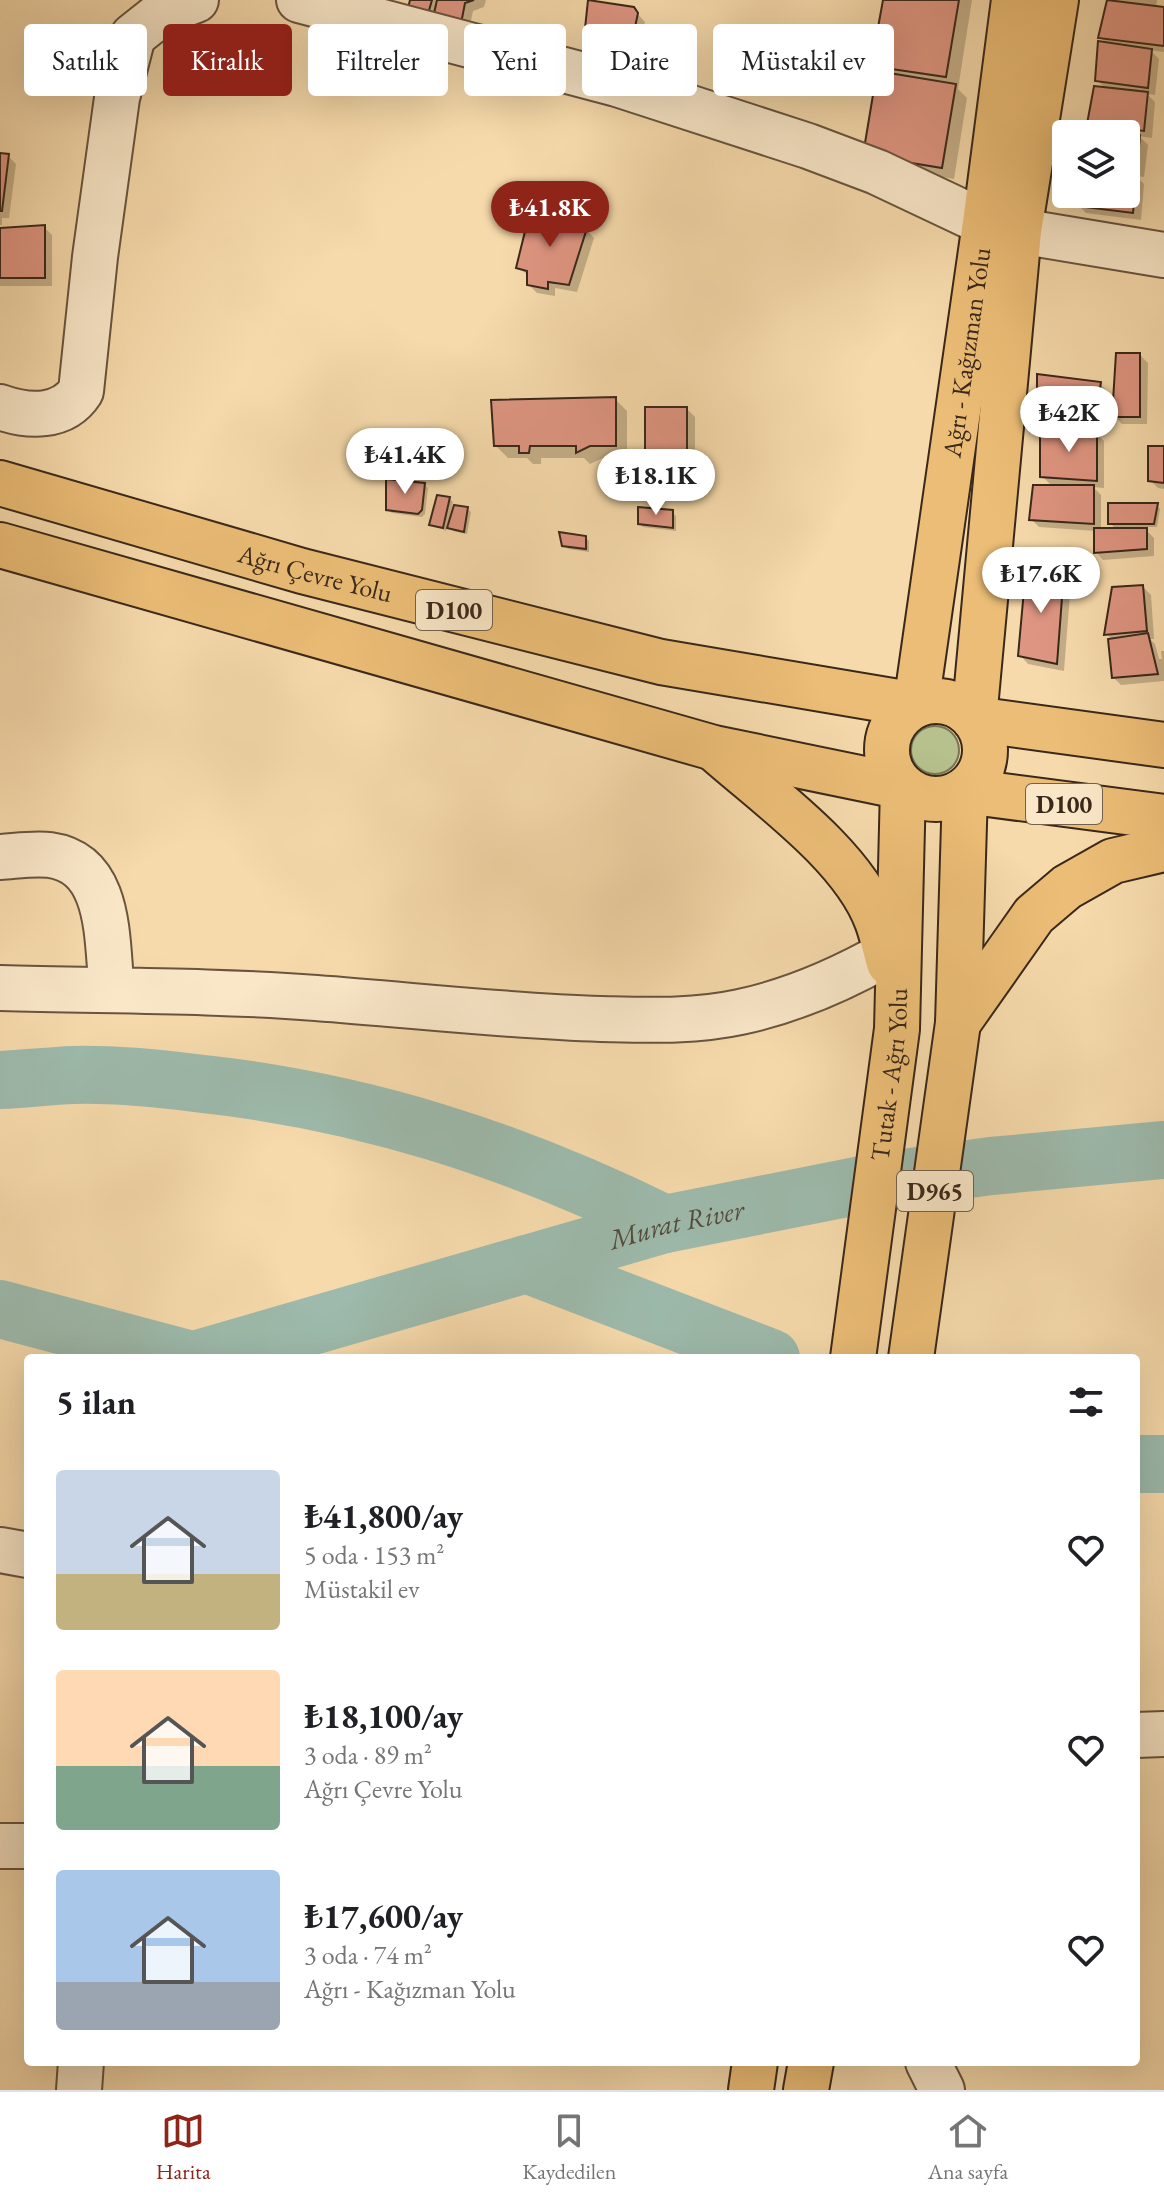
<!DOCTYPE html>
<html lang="tr">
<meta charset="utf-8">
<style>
:root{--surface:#fff;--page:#f2f2f2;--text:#202124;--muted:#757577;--line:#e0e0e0;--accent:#8f2418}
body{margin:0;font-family:"EB Garamond",serif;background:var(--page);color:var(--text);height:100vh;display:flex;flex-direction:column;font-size:30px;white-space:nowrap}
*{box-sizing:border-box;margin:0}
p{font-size:26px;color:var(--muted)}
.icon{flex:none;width:44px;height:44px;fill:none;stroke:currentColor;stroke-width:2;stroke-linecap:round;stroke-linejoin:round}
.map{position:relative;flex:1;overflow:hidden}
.side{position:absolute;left:24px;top:1354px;width:1116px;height:712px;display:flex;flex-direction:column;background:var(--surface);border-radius:8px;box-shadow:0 8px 32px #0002}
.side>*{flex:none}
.banner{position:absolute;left:24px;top:24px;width:1116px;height:72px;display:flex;gap:16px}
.buttons{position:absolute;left:1052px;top:120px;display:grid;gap:16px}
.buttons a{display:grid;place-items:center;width:88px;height:88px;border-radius:8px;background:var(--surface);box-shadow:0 8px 32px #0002;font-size:40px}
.price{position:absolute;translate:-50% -68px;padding:0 18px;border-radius:28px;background:#fff;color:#222;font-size:26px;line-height:52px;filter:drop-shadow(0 2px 4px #0008)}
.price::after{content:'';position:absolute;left:50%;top:48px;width:24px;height:18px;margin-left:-12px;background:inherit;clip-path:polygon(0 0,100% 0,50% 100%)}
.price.active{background:var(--accent);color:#fff}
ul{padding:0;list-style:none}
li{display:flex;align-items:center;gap:24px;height:200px;padding:0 32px}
li span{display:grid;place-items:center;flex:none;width:224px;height:160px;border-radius:8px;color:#555}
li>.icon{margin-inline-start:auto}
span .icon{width:96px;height:96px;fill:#fffc;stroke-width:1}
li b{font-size:34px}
h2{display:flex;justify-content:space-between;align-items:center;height:96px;padding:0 32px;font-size:34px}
.chip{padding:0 28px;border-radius:8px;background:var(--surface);box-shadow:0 8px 32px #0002;font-size:28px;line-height:72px}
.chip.active{background:var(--accent);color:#fff}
.menu{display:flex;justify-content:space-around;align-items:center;height:112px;border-top:2px solid var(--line);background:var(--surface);font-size:22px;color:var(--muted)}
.menu a{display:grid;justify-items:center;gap:4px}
.menu .active{color:var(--accent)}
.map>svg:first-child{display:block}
.green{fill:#b6c18e;stroke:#787454;stroke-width:2}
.shadow{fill:#0003}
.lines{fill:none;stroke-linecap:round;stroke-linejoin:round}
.river{stroke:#9dbaac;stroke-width:58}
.building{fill:#de9581;stroke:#3a281a;stroke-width:2}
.minor-casing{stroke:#69543e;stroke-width:48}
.major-casing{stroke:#3a281a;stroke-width:48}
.highway-casing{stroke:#3a281a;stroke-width:48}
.minor{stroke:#f9e7c8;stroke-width:44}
.major{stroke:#ebbd76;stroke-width:44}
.highway{stroke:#ebbd76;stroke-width:44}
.labels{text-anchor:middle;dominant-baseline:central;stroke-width:8;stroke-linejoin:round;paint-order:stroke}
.shield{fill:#f9e7c8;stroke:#73614e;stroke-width:2}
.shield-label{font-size:24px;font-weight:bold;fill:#3a281a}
.street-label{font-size:26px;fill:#3a281a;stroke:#f9e7c8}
.water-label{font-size:28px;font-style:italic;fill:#534c3e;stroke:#f9e7c8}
</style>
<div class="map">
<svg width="1164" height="2090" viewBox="0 0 1164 2090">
<rect width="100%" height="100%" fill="#f6daab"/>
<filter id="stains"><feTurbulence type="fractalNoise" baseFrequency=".0025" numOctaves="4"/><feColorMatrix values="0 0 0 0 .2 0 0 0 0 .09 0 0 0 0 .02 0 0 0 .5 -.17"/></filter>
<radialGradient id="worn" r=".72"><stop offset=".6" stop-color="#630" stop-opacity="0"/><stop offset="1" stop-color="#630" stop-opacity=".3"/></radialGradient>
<path class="green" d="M911 750a24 24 0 1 1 48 0a24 24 0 1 1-48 0Z"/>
<path class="shadow" d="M 412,0 L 486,0 L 484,7 L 473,11 L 466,45 Z
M 885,0 L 972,0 L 958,89 L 967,98 L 954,179 L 878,166 L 879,71 L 873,66 Z
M 1114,0 L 1157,0 L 1156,8 L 1164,9 L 1164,52 L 1150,50 L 1159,59 L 1155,95 L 1147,94 L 1155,102 L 1152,138 L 1139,136 L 1148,145 L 1144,177 L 1136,176 L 1144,184 L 1141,220 L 1086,213 L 1078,205 L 1081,194 L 1126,194 L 1126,134 L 1089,134 L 1097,131 L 1089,123 L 1107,90 L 1097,80 L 1108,45 L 1100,37 L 1115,2 Z
M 633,9 L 645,22 L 638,53 L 594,46 L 586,38 Z
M 0,155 L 8,156 L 16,164 L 9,218 L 2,218 L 2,225 L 0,225 Z
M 44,227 L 52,235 L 52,286 L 0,286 L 0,230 Z
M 586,230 L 594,238 L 577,292 L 555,288 L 555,296 L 537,293 L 529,285 L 529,276 L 518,267 Z
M 1140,355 L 1148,363 L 1147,424 L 1122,424 L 1114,416 Z
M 1100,384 L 1108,392 L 1101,435 L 1097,434 L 1104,441 L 1104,488 L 1093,487 L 1101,495 L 1101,530 L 1117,530 L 1110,523 L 1157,505 L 1160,509 L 1157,527 L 1143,527 L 1154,538 L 1154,556 L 1103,560 L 1096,552 L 1096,531 L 1039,527 L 1031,519 L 1053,487 L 1042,476 L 1045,430 L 1039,423 Z
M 615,399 L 627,411 L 627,458 L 603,458 L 590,464 L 584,458 L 541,458 L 541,464 L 533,464 L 527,458 L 508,458 L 496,446 Z
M 687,409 L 695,417 L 695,492 L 655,485 L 647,477 Z
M 1164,448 L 1164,489 L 1158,488 L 1150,480 Z
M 424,485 L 428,488 L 425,514 L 422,517 L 392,513 L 388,510 Z
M 450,499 L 453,502 L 450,516 L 467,509 L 471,512 L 467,534 L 453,531 L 447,526 L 446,531 L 431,524 Z
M 672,512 L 676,516 L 676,531 L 643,527 L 640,524 Z
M 586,538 L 589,541 L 589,552 L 568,549 L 564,545 Z
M 1063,573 L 1071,581 L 1064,671 L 1028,664 L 1020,655 Z
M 1143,587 L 1151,595 L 1154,639 L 1150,639 L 1155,644 L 1159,659 L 1162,659 L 1161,651 L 1164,651 L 1164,681 L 1121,685 L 1113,677 L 1112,640 L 1107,634 Z"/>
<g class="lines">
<g class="river">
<path d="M 0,1080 C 24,1079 49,1076 73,1075 C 113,1074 155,1078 195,1083 C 364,1101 512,1149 665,1224"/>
<path d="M 526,1264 L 771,1358"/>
<path d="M 0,1309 L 184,1358"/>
<path id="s1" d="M 201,1358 L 665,1224 L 882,1181 L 991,1166 L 1164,1150"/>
<path d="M 1136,1464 L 1164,1464"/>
</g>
</g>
<path class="building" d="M 410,0 L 432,0 L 424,28 L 405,20 Z
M 437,0 L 474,0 L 465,3 L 458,39 L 430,31 Z
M 588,0 L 634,7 L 638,13 L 631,46 L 584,38 Z
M 883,0 L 959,0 L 946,77 L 871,66 Z
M 1107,0 L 1164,7 L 1164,46 L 1098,38 Z
M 1098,41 L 1152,49 L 1148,88 L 1095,81 Z
M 877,71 L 956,84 L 942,168 L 863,155 Z
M 1094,86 L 1148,92 L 1144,131 L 1087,124 Z
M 1087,128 L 1140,135 L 1137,170 L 1126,169 L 1126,134 L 1087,134 Z
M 0,153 L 9,154 L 2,211 L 0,211 Z
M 1126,173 L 1137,174 L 1133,213 L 1076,206 L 1079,194 L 1126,194 Z
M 530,211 L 544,211 L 587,228 L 569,285 L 548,282 L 548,289 L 527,285 L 527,271 L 516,268 Z
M 45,225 L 45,278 L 0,278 L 0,228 Z
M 1116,353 L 1140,353 L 1140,417 L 1112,417 Z
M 1037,374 L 1101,382 L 1094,427 L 1037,424 Z
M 616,397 L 616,446 L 590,446 L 576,453 L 576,446 L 530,446 L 529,453 L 519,453 L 519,446 L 494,446 L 491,400 Z
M 645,407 L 687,407 L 687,485 L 645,478 Z
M 1040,428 L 1097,431 L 1097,481 L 1040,477 Z
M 1148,446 L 1164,446 L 1164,483 L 1148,481 Z
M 386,479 L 425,483 L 422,510 L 418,514 L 386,510 Z
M 1033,485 L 1094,485 L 1094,524 L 1029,520 Z
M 437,495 L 450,497 L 443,528 L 429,525 Z
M 1108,503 L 1158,503 L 1154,524 L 1108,524 Z
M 454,505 L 468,507 L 464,532 L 447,528 Z
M 638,507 L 673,510 L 673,528 L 638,524 Z
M 1094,528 L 1147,528 L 1147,549 L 1094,553 Z
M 559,532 L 586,536 L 586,549 L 562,546 Z
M 1026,568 L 1064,571 L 1057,664 L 1018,656 Z
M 1143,585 L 1147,631 L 1104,635 L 1112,587 Z
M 1148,633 L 1158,674 L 1112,678 L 1108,639 Z"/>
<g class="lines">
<g class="minor-casing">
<path id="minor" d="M 299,0 L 617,84 L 808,146 L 877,172 L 985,223 L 1019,231 L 1164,255
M 0,407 C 28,417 63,419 81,391 L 95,257 L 117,98 L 133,36 L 162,13 L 196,0
M 0,857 C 16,856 34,853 50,855 C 113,864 106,942 112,990
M 0,988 C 105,991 211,990 316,998 C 411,1005 505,1016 601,1019 C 648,1020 694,1022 740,1012 C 792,1001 840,980 886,954
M 0,1550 L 28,1555
M 1136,1735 L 1164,1734
M 0,1846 L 28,1846
M 928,2062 L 942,2090
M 79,2090 L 81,2062"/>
</g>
<g class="major-casing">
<g id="major">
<path id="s2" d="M 916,705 L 985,223 L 1014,0"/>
<path d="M 974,719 L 1019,231 L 1056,0"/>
</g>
</g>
<g class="highway-casing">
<g id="highway">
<path id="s3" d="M 0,483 L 302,571 L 661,662 L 916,705"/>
<path d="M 0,545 L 714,748 L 903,787"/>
<circle cx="936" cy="750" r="49"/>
<path d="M 974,719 L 1164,745"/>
<path d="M 717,751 C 768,796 853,856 877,921 C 882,934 885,949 889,963"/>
<path d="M 965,791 L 1164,817"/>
<path d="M 958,1023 L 1034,915 L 1067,887 L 1113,861 L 1164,849"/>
<path id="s4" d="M 853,1358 L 897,1029 L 903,787"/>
<path d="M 911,1358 L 958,1023 L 965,791"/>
<path d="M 751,2090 L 755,2062"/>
<path d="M 806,2090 L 811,2062"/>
</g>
</g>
<use href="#minor" class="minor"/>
<use href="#major" class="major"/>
<use href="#highway" class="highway"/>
</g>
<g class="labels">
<g class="shield">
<rect x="416" y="590" width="76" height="40" rx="6"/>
<rect x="1026" y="784" width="76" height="40" rx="6"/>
<rect x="897" y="1171" width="76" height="40" rx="6"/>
</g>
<g class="shield-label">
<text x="454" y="610">D100</text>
<text x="1064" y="804">D100</text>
<text x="935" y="1191">D965</text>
</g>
<g class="street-label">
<text stroke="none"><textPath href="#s2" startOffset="356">Ağrı - Kağızman Yolu</textPath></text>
<text stroke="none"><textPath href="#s3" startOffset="328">Ağrı Çevre Yolu</textPath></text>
<text stroke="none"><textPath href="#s4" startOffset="286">Tutak - Ağrı Yolu</textPath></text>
</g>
<g class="water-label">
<text stroke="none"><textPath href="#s1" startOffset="494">Murat River</textPath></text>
</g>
</g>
<rect width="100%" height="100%" filter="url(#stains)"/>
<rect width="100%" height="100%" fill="url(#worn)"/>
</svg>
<div class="buttons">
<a><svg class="icon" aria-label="layers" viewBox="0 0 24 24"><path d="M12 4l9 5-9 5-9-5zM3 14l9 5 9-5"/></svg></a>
</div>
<b class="price active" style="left:550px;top:249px">₺41.8K</b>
<b class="price" style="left:1069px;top:454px">₺42K</b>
<b class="price" style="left:405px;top:496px">₺41.4K</b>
<b class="price" style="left:656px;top:517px">₺18.1K</b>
<b class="price" style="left:1041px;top:615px">₺17.6K</b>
<div class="banner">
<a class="chip">Satılık</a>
<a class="chip active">Kiralık</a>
<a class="chip">Filtreler</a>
<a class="chip">Yeni</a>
<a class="chip">Daire</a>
<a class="chip">Müstakil ev</a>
</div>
<section class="side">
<h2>5 ilan<svg class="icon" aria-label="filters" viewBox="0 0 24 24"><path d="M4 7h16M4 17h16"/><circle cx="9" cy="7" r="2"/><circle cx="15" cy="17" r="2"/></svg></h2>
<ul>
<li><span style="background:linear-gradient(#c9d6e8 65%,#c2b280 0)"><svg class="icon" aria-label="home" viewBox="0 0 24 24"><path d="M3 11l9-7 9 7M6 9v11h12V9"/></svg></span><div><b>₺41,800/ay</b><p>5 oda · 153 m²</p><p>Müstakil ev</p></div><svg class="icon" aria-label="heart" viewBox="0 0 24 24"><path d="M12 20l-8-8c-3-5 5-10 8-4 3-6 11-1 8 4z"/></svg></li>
<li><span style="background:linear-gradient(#ffd9b3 60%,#7fa58c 0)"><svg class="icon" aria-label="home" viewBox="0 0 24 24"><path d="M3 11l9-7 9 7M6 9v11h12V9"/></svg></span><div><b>₺18,100/ay</b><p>3 oda · 89 m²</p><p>Ağrı Çevre Yolu</p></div><svg class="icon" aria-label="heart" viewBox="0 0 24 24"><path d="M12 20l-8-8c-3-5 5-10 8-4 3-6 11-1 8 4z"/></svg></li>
<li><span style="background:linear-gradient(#a9c7e8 70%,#9aa5b1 0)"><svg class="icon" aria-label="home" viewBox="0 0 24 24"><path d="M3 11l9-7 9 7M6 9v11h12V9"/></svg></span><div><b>₺17,600/ay</b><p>3 oda · 74 m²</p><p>Ağrı - Kağızman Yolu</p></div><svg class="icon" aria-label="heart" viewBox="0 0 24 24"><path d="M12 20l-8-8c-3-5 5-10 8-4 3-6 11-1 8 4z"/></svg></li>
</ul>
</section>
</div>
<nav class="menu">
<a class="active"><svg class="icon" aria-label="map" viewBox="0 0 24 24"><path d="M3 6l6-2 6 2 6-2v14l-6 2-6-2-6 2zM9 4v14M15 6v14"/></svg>Harita</a>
<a><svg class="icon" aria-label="saved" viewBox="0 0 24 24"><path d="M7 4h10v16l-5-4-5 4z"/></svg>Kaydedilen</a>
<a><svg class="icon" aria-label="home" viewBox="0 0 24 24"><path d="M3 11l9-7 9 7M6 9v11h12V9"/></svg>Ana sayfa</a>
</nav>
